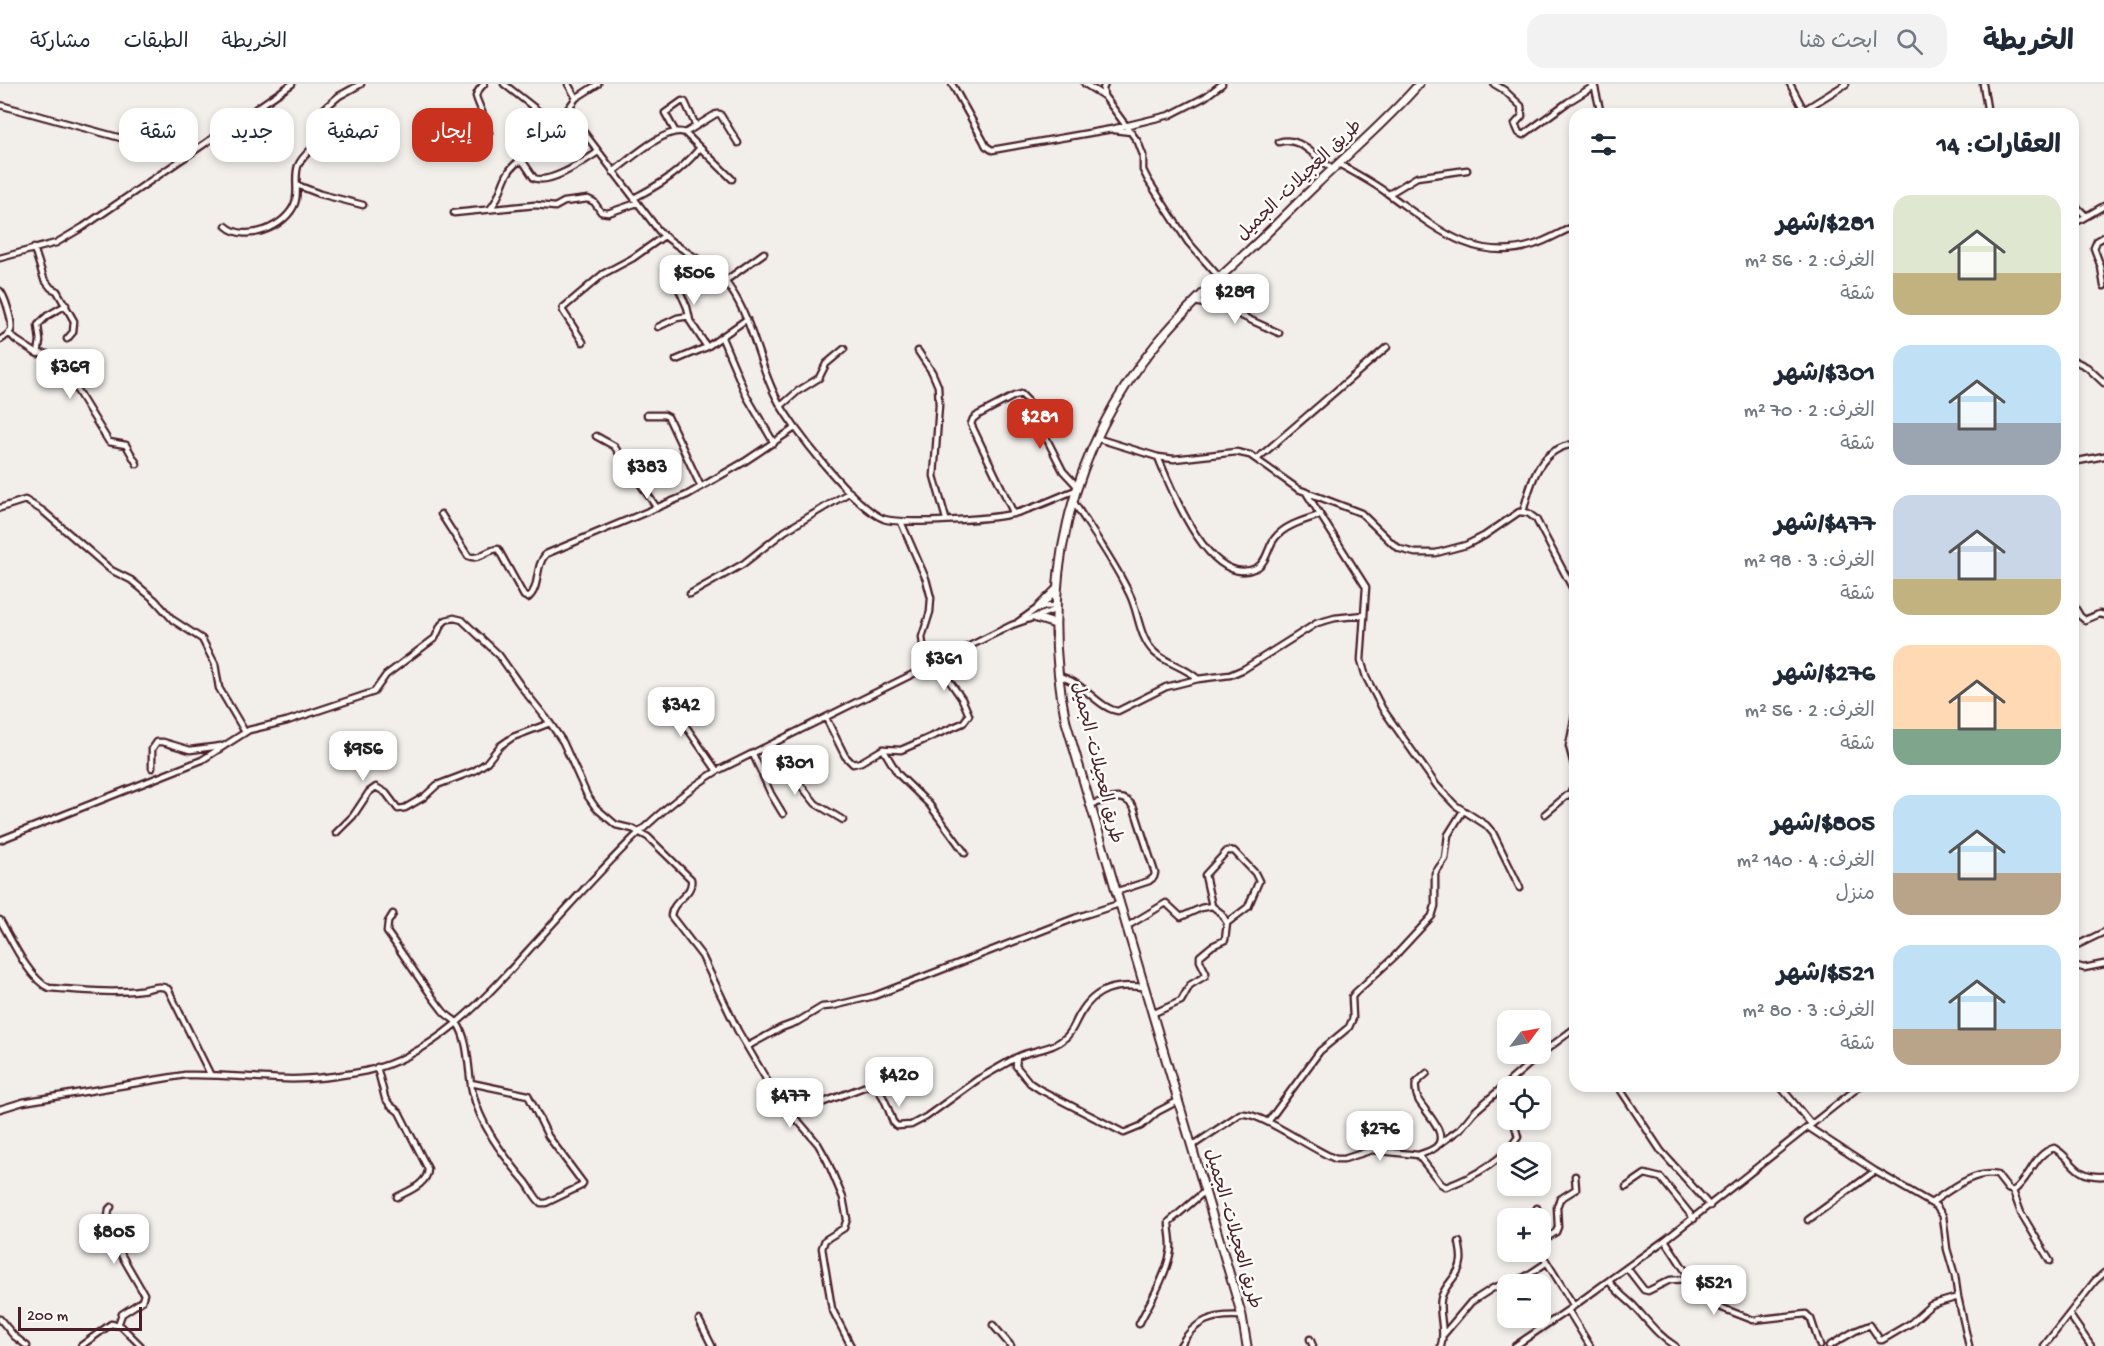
<!DOCTYPE html>
<html lang="ar">
<meta charset="utf-8">
<style>
:root{--surface:#fff;--page:#f2f2f3;--text:#1f2937;--muted:#747a83;--line:#e0e1e3;--accent:#c8321e}
body{margin:0;font-family:"Gochi Hand","Playpen Sans Arabic",sans-serif;background:var(--page);color:var(--text);direction:rtl;height:100vh;display:flex;flex-direction:column;font-size:22px;white-space:nowrap}
*{box-sizing:border-box;margin:0}
p{font-size:20px;color:var(--muted)}
.icon{flex:none;width:33px;height:33px;fill:none;stroke:currentColor;stroke-width:2;stroke-linecap:round;stroke-linejoin:round}
.map{position:relative;flex:1;overflow:hidden;direction:ltr}
.panel{position:absolute;left:1569px;top:24px;width:510px;height:984px;display:flex;flex-direction:column;background:var(--surface);border-radius:18px;box-shadow:0 3px 9px #0003;direction:rtl}
.panel>*{flex:none}
.banner{position:absolute;left:18px;top:24px;width:570px;height:54px;direction:rtl;display:flex;gap:12px}
.needle{width:39px;rotate:58deg}
.buttons{position:absolute;left:1497px;top:926px;display:grid;gap:12px}
.buttons a{display:grid;place-items:center;width:54px;height:54px;border-radius:12px;background:var(--surface);box-shadow:0 3px 9px #0003;font-size:30px}
.scale{position:absolute;left:18px;bottom:15px;width:124px;box-sizing:border-box;padding-left:6px;border:3px solid #4a1f2b;border-top:0;font-size:16px;line-height:21px;white-space:nowrap;color:#4a1f2b;-webkit-text-stroke:4px #fdfcf7;paint-order:stroke}
.price{position:absolute;translate:-50% -51px;padding:0 14px;border-radius:12px;background:#fff;color:#222;font-size:20px;line-height:39px;filter:drop-shadow(0 2px 3px #0008)}
.price::after{content:'';position:absolute;left:50%;top:36px;width:18px;height:14px;margin-left:-9px;background:inherit;clip-path:polygon(0 0,100% 0,50% 100%)}
.price.current{background:var(--accent);color:#fff}
ul{padding:0;list-style:none}
li{display:flex;align-items:center;gap:18px;height:150px;padding:0 18px}
li span{display:grid;place-items:center;flex:none;width:168px;height:120px;border-radius:18px;color:#555}
li>.icon{margin-inline-start:auto}
span .icon{width:72px;height:72px;fill:#fffc;stroke-width:1}
li b{font-size:26px}
h2{display:flex;justify-content:space-between;align-items:center;height:72px;padding:0 18px;font-size:26px}
.pill{padding:0 21px;border-radius:18px;background:var(--surface);box-shadow:0 3px 9px #0003;font-size:21px;line-height:54px}
.pill.current{background:var(--accent);color:#fff}
header{display:flex;align-items:center;gap:36px;box-sizing:border-box;height:84px;padding:0 30px;background:var(--surface);border-bottom:2px solid var(--line)}
header strong{font-size:28px}
nav{display:flex;gap:33px;margin-inline-start:auto;font-size:21px}
.search{width:420px;height:54px;background:var(--page);display:flex;align-items:center;gap:15px;box-sizing:border-box;padding:0 21px;border-radius:18px;color:var(--muted);font-size:22px}
.map>svg:first-child{display:block}
.lines{fill:none;stroke-linecap:round;stroke-linejoin:round}
.street-casing{stroke:#4a1f2b;stroke-width:9}
.primary-casing{stroke:#4a1f2b;stroke-width:11}
.street{stroke:#fdfcf7;stroke-width:4.5}
.primary{stroke:#fdfcf7;stroke-width:7}
.labels{text-anchor:middle;dominant-baseline:central;stroke-width:5;stroke-linejoin:round;paint-order:stroke}
.street-label{font-size:18px;fill:#4a1f2b;stroke:#fdfcf7}
</style>
<header>
<strong>الخريطة</strong>
<div class="search"><svg class="icon" aria-label="search" viewBox="0 0 24 24"><circle cx="10" cy="10" r="6"/><path d="M15 15l6 6"/></svg>ابحث هنا</div>
<nav><a>الخريطة</a><a>الطبقات</a><a>مشاركة</a></nav>
</header>
<div class="map">
<svg width="2104" height="1262" viewBox="0 0 2104 1262">
<rect width="100%" height="100%" fill="#f2efeb"/>
<filter id="ink" filterUnits="userSpaceOnUse"><feTurbulence type="fractalNoise" baseFrequency=".0167" numOctaves="2"/><feDisplacementMap in="SourceGraphic" scale="12" xChannelSelector="R" yChannelSelector="G"/><feConvolveMatrix kernelMatrix="1 2 1 2 8 2 1 2 1" color-interpolation-filters="sRGB"/></filter>
<g filter="url(#ink)">
<g class="lines">
<g class="street-casing">
<path id="street" d="M 484,0 C 481,3 477,8 476,12 C 476,15 488,40 489,49
M 504,0 L 546,33 L 556,34 L 569,28
M 568,0 L 576,14
M 598,0 L 576,14 L 568,25 L 570,30 L 659,147 C 680,168 715,180 730,204 C 753,237 758,278 776,313 C 790,342 855,424 884,435 C 903,441 991,435 1012,430 C 1034,425 1055,414 1076,406
M 952,0 L 983,56 L 986,62 L 992,66 L 1112,45 L 1170,31 L 1205,13 L 1222,0
M 1085,0 L 1104,12
M 1105,0 L 1103,5 L 1104,12 L 1138,58 L 1143,71 L 1143,86 L 1148,96 L 1188,158 L 1219,193
M 1494,0 L 1504,6 L 1521,22 L 1522,32 L 1515,40 L 1519,49 L 1523,51 L 1568,18 L 1594,2
M 1594,0 L 1601,30
M 1790,0 L 1806,30
M 1983,0 L 1988,30
M 0,21 L 154,63 L 183,74
M 1804,26 L 1846,0
M 1114,46 L 1131,48
M 675,47 L 665,29 L 682,17 L 685,18 L 696,42
M 685,49 L 716,30 L 720,30 L 738,59
M 1279,58 C 1301,51 1315,75 1334,85
M 518,78 L 518,70 L 522,65 L 570,30
M 1339,80 C 1355,89 1372,98 1387,109 C 1431,140 1473,180 1533,161 C 1547,157 1561,148 1575,142
M 613,88 C 628,77 667,41 685,49 L 732,95
M 297,101 L 320,110 L 363,121
M 1389,110 L 1417,93 L 1467,86
M 634,114 C 661,100 679,89 699,65
M 2073,119 L 2086,132
M 490,125 C 503,112 501,90 518,78 L 524,79 L 534,94 C 550,101 584,77 598,68
M 454,129 L 535,121 L 555,123 L 564,118 L 588,115 L 594,118 L 601,128 L 608,129 L 637,119
M 2073,140 L 2104,122
M 226,142 C 246,160 287,142 295,119 C 299,107 294,94 298,82 C 303,68 323,59 329,43 L 325,24 L 339,12 L 361,0
M 2104,153 L 2097,157 L 2094,164 L 2101,183 L 2104,202
M 34,164 L 44,195 L 51,204 L 57,207 L 74,237 L 73,248 L 67,255
M 0,174 L 56,159 L 83,143 L 292,0
M 725,197 L 764,169
M 0,207 C 5,212 13,238 11,246 C 9,251 4,253 0,256
M 1195,218 L 1224,224 L 1279,249
M 689,232 L 687,223 L 677,201 L 698,177
M 658,243 L 677,234 L 689,232 L 690,237 L 707,263
M 9,249 L 16,256 L 36,269 L 47,270 L 75,303 L 109,358 L 126,361 L 137,380
M 722,254 L 747,313 L 774,359
M 583,258 L 563,227 L 563,224 L 603,190 L 633,174 L 664,152
M 918,267 L 932,288 L 938,302 L 939,321 L 934,392 L 946,435
M 38,270 L 40,257 L 38,241 L 47,232 L 66,221
M 676,276 L 707,263 L 747,235
M 2073,276 L 2087,283 L 2104,299
M 781,322 L 798,307 L 819,294 L 826,280 L 844,265
M 647,331 L 664,331 L 668,333 L 701,403
M 596,352 L 614,362 L 657,424
M 1096,354 L 1158,373 L 1174,375 L 1236,368 L 1250,371 L 1298,405 L 1361,429 L 1393,460 L 1400,465 L 1415,469 L 1436,469 L 1466,461 L 1484,452 L 1519,428 L 1528,429 L 1536,435 L 1575,509
M 1158,373 C 1170,402 1209,506 1256,484 C 1267,479 1268,462 1275,454 C 1285,441 1305,436 1320,431
M 1257,375 L 1387,263
M 2073,378 L 2104,372
M 1307,410 L 1366,503 L 1361,576 L 1366,593 L 1382,624 L 1437,702 L 1455,721 L 1486,741 L 1493,749 L 1520,804
M 1073,417 C 1092,447 1114,477 1129,509 C 1139,528 1138,552 1154,568 C 1165,579 1184,582 1198,595
M 0,424 L 25,416 L 43,427 L 111,486 L 131,496 L 155,516 L 173,536 L 202,555 L 215,580 L 219,604 L 245,648
M 1523,428 C 1531,398 1539,364 1575,360
M 441,430 L 468,472 C 479,477 488,465 498,465 L 524,512 L 528,514 C 541,503 534,483 546,470 L 687,411 L 744,378 L 795,344
M 1014,430 L 971,340 L 973,335 L 978,331 L 1014,312 L 1021,310 L 1027,316 L 1063,387 L 1077,402
M 901,438 L 926,495 L 931,514 L 930,528 L 922,553 L 926,585
M 690,510 L 743,480 L 785,447 L 850,408
M 2073,520 L 2080,532 L 2085,536 L 2099,530 L 2104,531
M 1018,538 L 1039,523 L 1055,522
M 1058,592 C 1083,597 1099,625 1118,627 L 1166,603 L 1198,595 L 1230,591 L 1244,585 L 1317,539 L 1335,534 L 1364,531
M 662,608 L 717,687
M 1575,631 L 1569,662 L 1575,685
M 826,634 L 845,672 L 853,680 L 861,678 L 883,665 L 901,666 L 963,639 L 969,631 L 962,615 L 937,579
M 883,665 L 898,690 L 929,720 L 965,769
M 762,666 L 789,687 L 816,720 L 843,736
M 753,670 L 771,710 L 783,730
M 152,684 L 152,665 L 157,658 L 163,658 L 190,666 L 221,662
M 1089,721 C 1106,717 1123,706 1134,724 L 1155,789 L 1154,793 L 1149,797 L 1115,808
M 1545,730 L 1570,709 L 1575,700
M 336,749 L 353,732 L 369,708 L 376,703 L 386,709 L 398,725 L 405,724 L 424,713 L 437,701 L 474,687 L 486,679 L 500,662 L 513,653 L 550,639
M 0,756 L 202,676 L 249,646 L 287,637 L 374,608 L 386,591 L 435,554 L 441,541 L 446,536 L 454,534 L 462,536 L 499,571 L 523,605 L 550,639 L 563,658 L 587,711 L 596,724 L 616,741 L 633,745 L 648,753 L 691,795 C 694,811 672,816 671,832 L 702,872 L 738,947 L 776,1012 L 786,1027 L 800,1039 L 818,1060 L 827,1076 L 843,1114 L 847,1135 L 844,1144 L 825,1156 L 822,1164 L 832,1225 L 851,1262
M 1212,822 L 1205,791 L 1227,767 L 1234,767 L 1255,789 L 1259,797 L 1248,823 L 1227,839
M 393,830 L 388,838 L 387,848 C 406,874 423,902 443,927 C 447,932 454,935 457,939 C 469,955 468,987 472,1006 C 480,1041 502,1070 525,1097 C 531,1104 534,1113 541,1119 L 546,1119 L 581,1102 L 583,1099 L 548,1052 L 528,1011 L 471,999
M 0,836 C 11,855 29,895 49,904 C 79,906 111,910 140,906 C 151,905 159,900 168,905 L 210,990
M 1126,843 L 1166,819 L 1181,833 L 1201,824 L 1212,822 L 1221,829 L 1227,839 L 1225,856 L 1212,862 L 1200,872 L 1200,877 L 1206,889 L 1205,892 L 1190,901 L 1181,917 L 1152,930
M 2073,863 L 2104,848
M 2073,881 L 2084,884 L 2104,880
M 1144,903 C 1116,900 1095,904 1080,930 C 1075,938 1072,949 1065,954 C 1052,966 1031,966 1017,973 L 1016,982 L 1030,999 L 1039,1005 L 1124,1049 L 1141,1042 L 1157,1028 L 1178,1017
M 748,962 L 781,944 L 797,938 L 822,923 L 833,922 L 874,912 L 1075,834 L 1119,820
M 377,983 L 385,1014 L 390,1021 L 399,1028 L 428,1085 C 428,1100 408,1107 397,1113
M 1618,1002 L 1661,1067 L 1710,1122
M 1780,1002 L 1811,1040
M 0,1025 L 23,1018 L 185,991 C 219,990 251,994 285,995 C 312,996 339,992 366,987 C 442,970 495,902 546,847 C 599,789 650,729 717,687 L 1012,541 L 1055,526
M 790,1031 L 869,1001 C 883,1003 888,1026 893,1038 L 897,1042 L 911,1041 L 926,1033 L 977,996 L 1017,973
M 1268,1038 L 1320,967 L 1349,943 L 1353,934 L 1352,913 L 1355,909 L 1394,873 L 1432,832 L 1435,822 L 1435,789 L 1445,775 L 1448,751 L 1463,727
M 1808,1043 L 1875,1087 L 1936,1122 L 1943,1132 L 1947,1165 L 1955,1192 L 1958,1213 L 1969,1262
M 1438,1061 L 1460,1045 L 1474,1028 L 1542,969 L 1575,944
M 1192,1062 L 1240,1030 C 1260,1027 1313,1067 1336,1075 L 1344,1075 L 1372,1066 L 1418,1071 L 1441,1100 L 1446,1103 C 1473,1093 1502,1077 1518,1053 L 1515,1042
M 1418,1071 C 1424,1069 1431,1067 1436,1063 C 1450,1051 1425,1027 1419,1017 C 1416,1011 1415,1005 1416,999 L 1427,989
M 1626,1103 L 1645,1090 L 1661,1094 L 1694,1135
M 2013,1107 L 2021,1129 L 2050,1177
M 1931,1119 C 1949,1107 1973,1086 1997,1091 L 2008,1105 L 2013,1107 C 2030,1096 2033,1070 2054,1064 C 2074,1075 2073,1094 2104,1092
M 111,1123 L 109,1125 L 108,1133 L 122,1172 L 144,1210 L 142,1217 L 122,1230 L 118,1241
M 1537,1124 L 1540,1134
M 1540,1136 L 1540,1145
M 1808,1136 L 1875,1087
M 1665,1156 L 1697,1205 L 1709,1217 L 1717,1222 L 1753,1236 L 1806,1230 L 1811,1235 L 1820,1262
M 1540,1158 L 1556,1148 L 1558,1143 L 1557,1123 L 1560,1115 L 1576,1105 L 1575,1092
M 1540,1167 L 1574,1222
M 1627,1184 L 1644,1206 L 1648,1207 L 1670,1196 L 1690,1195
M 1609,1197 C 1616,1207 1624,1213 1633,1221 C 1647,1236 1657,1251 1675,1262
M 1568,1226 L 1590,1262
M 2069,1230 L 2091,1262
M 0,1235 L 14,1252 L 27,1262
M 699,1236 L 712,1262
M 1139,1240 C 1150,1218 1165,1194 1170,1170 C 1173,1159 1169,1149 1169,1138 L 1205,1107
M 993,1241 L 1011,1262
M 1444,1250 L 1471,1218 L 1493,1204 L 1525,1193 L 1546,1179
M 1310,1255 L 1313,1262
M 81,1262 L 111,1240 L 121,1242 L 141,1262
M 1180,1262 C 1194,1236 1214,1230 1242,1232
M 1441,1262 C 1446,1245 1438,1231 1441,1215 C 1444,1200 1460,1192 1461,1177 C 1462,1171 1460,1164 1459,1158
M 1515,1262 L 1568,1226 L 1665,1156 L 1860,1002
M 1829,1262 L 1855,1247 L 1870,1241 L 1880,1256 L 1882,1256 L 1911,1239 L 1931,1221 L 1958,1213
M 2044,1262 L 2095,1197 L 2104,1189"/>
</g>
<g class="primary-casing">
<path id="primary" d="M 1039,523 L 1056,506
M 1036,534 L 1055,540
M 1247,1262 L 1242,1232 L 1066,638 C 1038,501 1068,368 1157,259 C 1184,226 1216,197 1247,168 C 1271,146 1294,122 1318,99 C 1352,66 1388,36 1419,0"/>
</g>
<use href="#street" class="street"/>
<use href="#primary" class="primary"/>
</g>
</g>
<g class="labels">
<g class="street-label">
<text transform="translate(1300 97) rotate(-44)">طريق العجيلات- الجميل</text>
<text transform="translate(1096 679) rotate(76)">طريق العجيلات- الجميل</text>
<text transform="translate(1232 1145) rotate(74)">طريق العجيلات- الجميل</text>
</g>
</g>
</svg>
<div class="buttons">
<a><svg class="needle" viewBox="-14 -14 28 28"><path d="M0-13l5 13h-10z" fill="#e53935"/><path d="M0 13l5-13h-10z" fill="#747a83"/></svg></a>
<a><svg class="icon" aria-label="locate" viewBox="0 0 24 24"><circle cx="12" cy="12" r="6"/><path d="M12 2v4M12 18v4M2 12h4M18 12h4"/></svg></a>
<a><svg class="icon" aria-label="layers" viewBox="0 0 24 24"><path d="M12 4l9 5-9 5-9-5zM3 14l9 5 9-5"/></svg></a>
<a>+</a>
<a>−</a>
</div>
<div class="scale">200 m</div>
<b class="price" style="left:694px;top:222px">$506</b>
<b class="price" style="left:1235px;top:241px">$289</b>
<b class="price" style="left:70px;top:316px">$369</b>
<b class="price current" style="left:1040px;top:366px">$281</b>
<b class="price" style="left:647px;top:416px">$383</b>
<b class="price" style="left:944px;top:608px">$361</b>
<b class="price" style="left:681px;top:654px">$342</b>
<b class="price" style="left:363px;top:698px">$956</b>
<b class="price" style="left:795px;top:712px">$301</b>
<b class="price" style="left:899px;top:1024px">$420</b>
<b class="price" style="left:790px;top:1045px">$477</b>
<b class="price" style="left:1380px;top:1078px">$276</b>
<b class="price" style="left:114px;top:1181px">$805</b>
<b class="price" style="left:1714px;top:1232px">$521</b>
<div class="banner">
<a class="pill">شراء</a>
<a class="pill current">إيجار</a>
<a class="pill">تصفية</a>
<a class="pill">جديد</a>
<a class="pill">شقة</a>
</div>
<section class="panel">
<h2>العقارات: 14<svg class="icon" aria-label="filters" viewBox="0 0 24 24"><path d="M4 7h16M4 17h16"/><circle cx="9" cy="7" r="2"/><circle cx="15" cy="17" r="2"/></svg></h2>
<ul>
<li><span style="background:linear-gradient(#dfe7d0 65%,#c2b280 0)"><svg class="icon" aria-label="home" viewBox="0 0 24 24"><path d="M3 11l9-7 9 7M6 9v11h12V9"/></svg></span><div><b>$281/شهر</b><p>الغرف: 2 · 56 m²</p><p>شقة</p></div></li>
<li><span style="background:linear-gradient(#bfe0f5 65%,#9aa5b1 0)"><svg class="icon" aria-label="home" viewBox="0 0 24 24"><path d="M3 11l9-7 9 7M6 9v11h12V9"/></svg></span><div><b>$301/شهر</b><p>الغرف: 2 · 70 m²</p><p>شقة</p></div></li>
<li><span style="background:linear-gradient(#c9d6e8 70%,#c2b280 0)"><svg class="icon" aria-label="home" viewBox="0 0 24 24"><path d="M3 11l9-7 9 7M6 9v11h12V9"/></svg></span><div><b>$477/شهر</b><p>الغرف: 3 · 98 m²</p><p>شقة</p></div></li>
<li><span style="background:linear-gradient(#ffd9b3 70%,#7fa58c 0)"><svg class="icon" aria-label="home" viewBox="0 0 24 24"><path d="M3 11l9-7 9 7M6 9v11h12V9"/></svg></span><div><b>$276/شهر</b><p>الغرف: 2 · 56 m²</p><p>شقة</p></div></li>
<li><span style="background:linear-gradient(#bfe0f5 65%,#b9a48a 0)"><svg class="icon" aria-label="home" viewBox="0 0 24 24"><path d="M3 11l9-7 9 7M6 9v11h12V9"/></svg></span><div><b>$805/شهر</b><p>الغرف: 4 · 140 m²</p><p>منزل</p></div></li>
<li><span style="background:linear-gradient(#bfe0f5 70%,#b9a48a 0)"><svg class="icon" aria-label="home" viewBox="0 0 24 24"><path d="M3 11l9-7 9 7M6 9v11h12V9"/></svg></span><div><b>$521/شهر</b><p>الغرف: 3 · 80 m²</p><p>شقة</p></div></li>
</ul>
</section>
</div>
